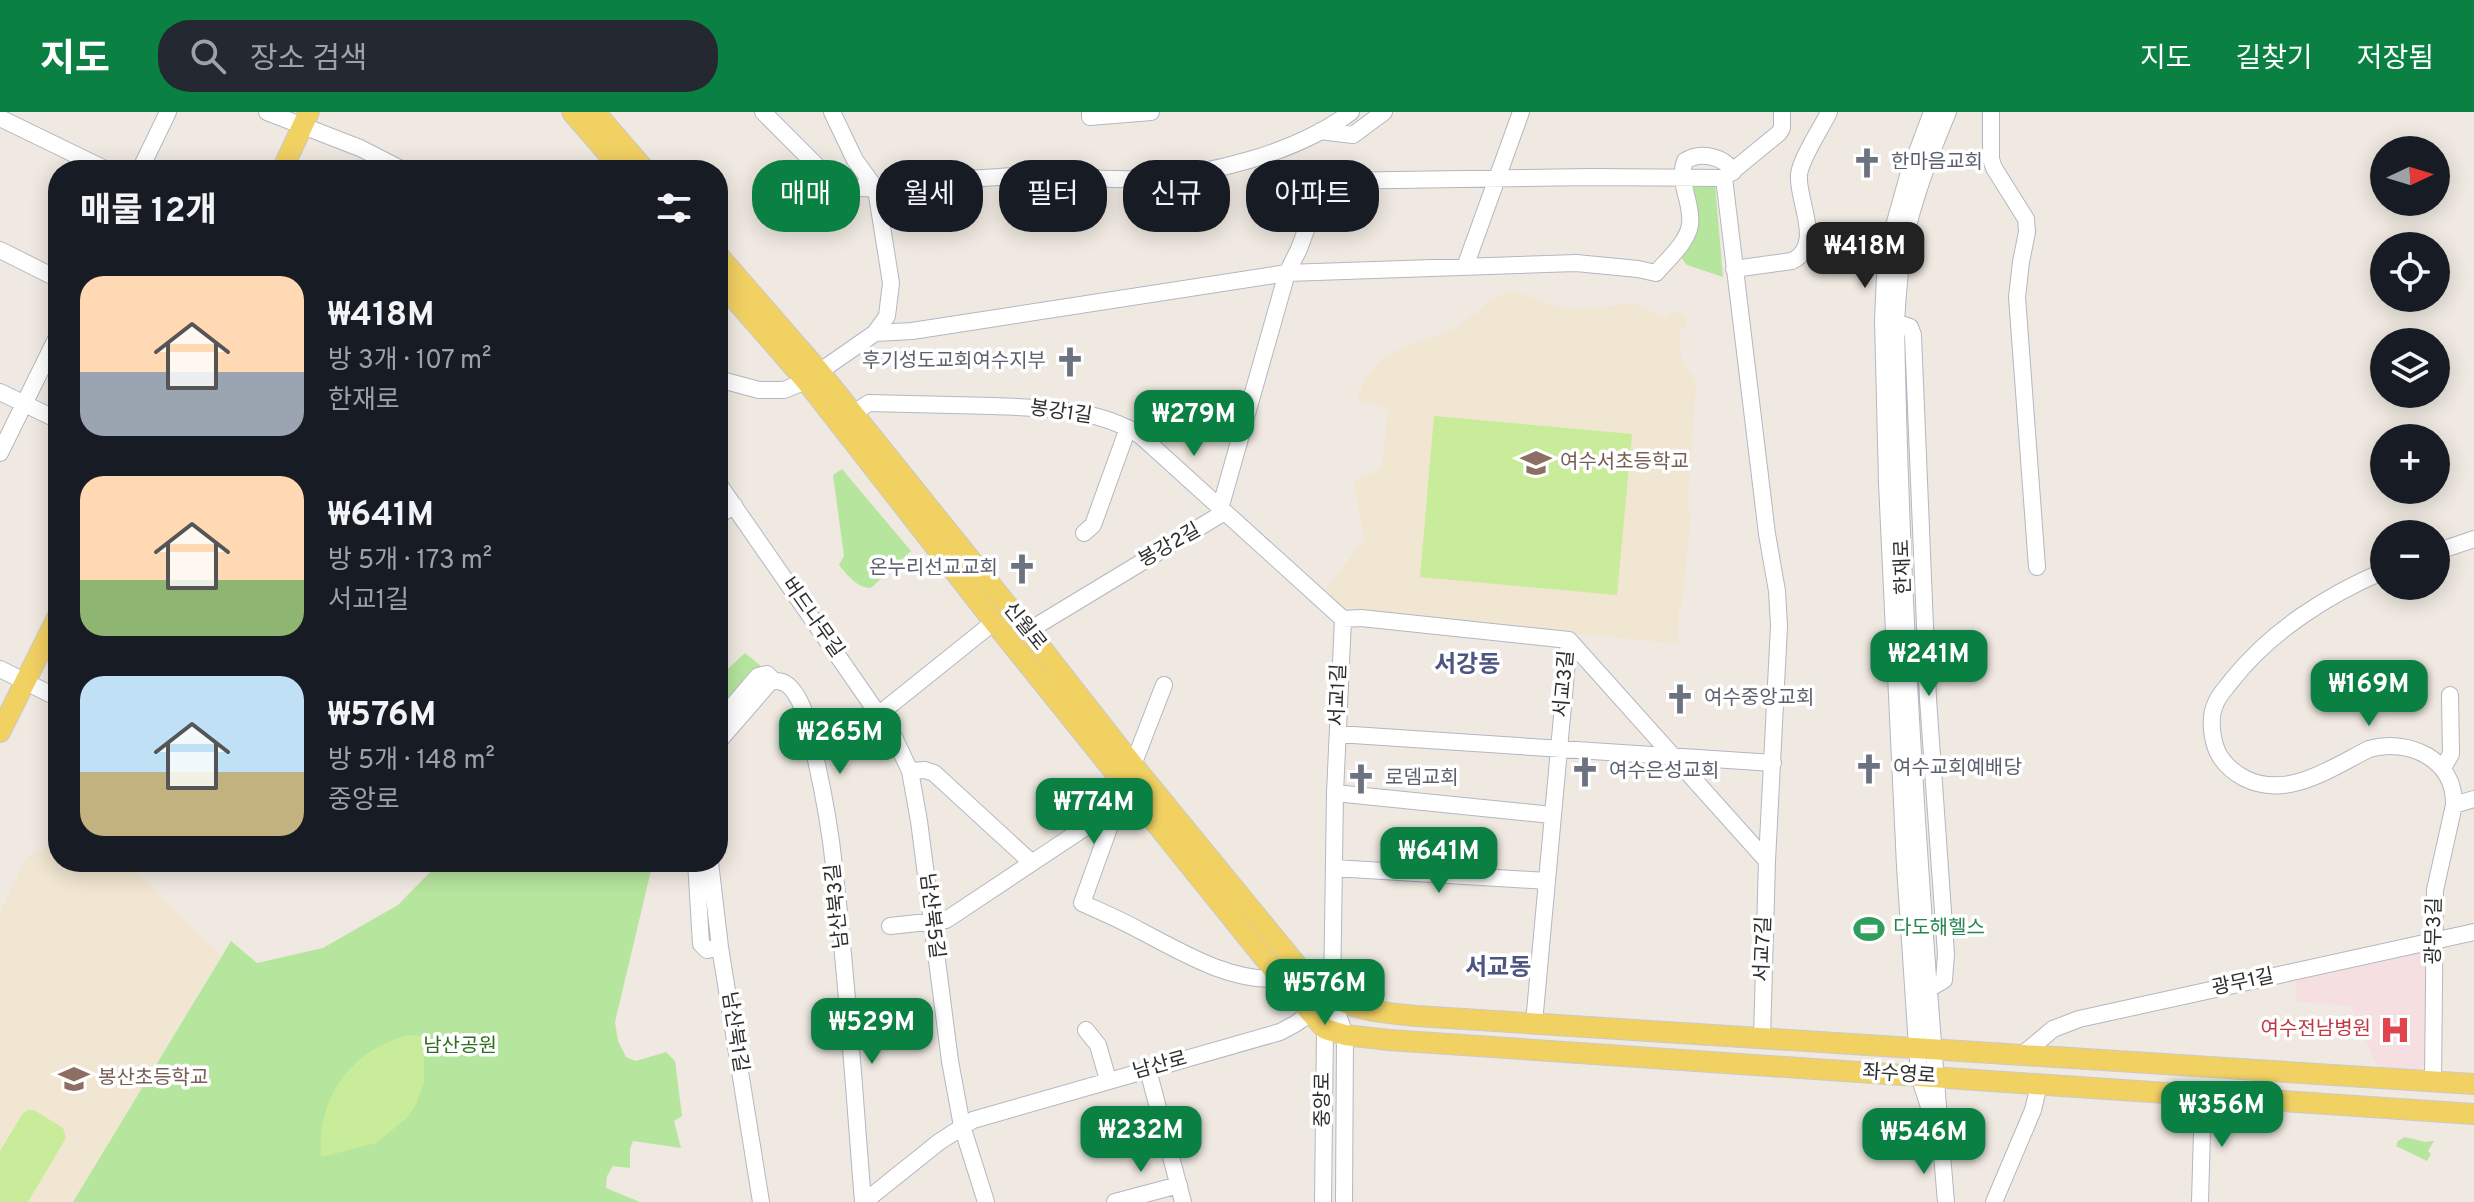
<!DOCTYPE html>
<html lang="ko">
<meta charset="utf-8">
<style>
:root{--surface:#171b24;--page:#242831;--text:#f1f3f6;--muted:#9ea1a6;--accent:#0b8043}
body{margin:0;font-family:Overpass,"Noto Sans KR",sans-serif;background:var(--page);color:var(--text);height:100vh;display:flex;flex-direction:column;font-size:30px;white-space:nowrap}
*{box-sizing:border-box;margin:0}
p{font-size:26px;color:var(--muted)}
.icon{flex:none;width:44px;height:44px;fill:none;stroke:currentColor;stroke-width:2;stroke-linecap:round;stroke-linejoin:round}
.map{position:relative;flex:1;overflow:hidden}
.panel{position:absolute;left:48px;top:48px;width:680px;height:712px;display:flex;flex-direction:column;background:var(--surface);border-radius:32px;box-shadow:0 4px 20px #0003}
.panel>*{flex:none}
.banner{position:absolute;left:752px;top:48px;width:760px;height:72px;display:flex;gap:16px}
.needle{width:52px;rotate:86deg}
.buttons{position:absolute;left:2370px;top:24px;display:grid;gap:16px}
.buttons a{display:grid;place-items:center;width:80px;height:80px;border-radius:50%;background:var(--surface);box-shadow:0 4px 20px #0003;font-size:40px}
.price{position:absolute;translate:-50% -68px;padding:0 18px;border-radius:16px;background:var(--accent);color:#fff;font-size:26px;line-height:52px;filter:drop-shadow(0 2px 4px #0008)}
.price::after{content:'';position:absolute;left:50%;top:48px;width:24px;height:18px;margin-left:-12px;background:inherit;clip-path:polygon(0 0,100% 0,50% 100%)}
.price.current{background:#222;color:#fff}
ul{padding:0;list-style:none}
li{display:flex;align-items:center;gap:24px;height:200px;padding:0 32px}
li span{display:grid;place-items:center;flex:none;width:224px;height:160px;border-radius:24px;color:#555}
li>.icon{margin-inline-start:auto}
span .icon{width:96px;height:96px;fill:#fffc;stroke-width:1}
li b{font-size:34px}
h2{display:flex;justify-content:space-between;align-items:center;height:96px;padding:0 32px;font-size:34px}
.tag{padding:0 28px;border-radius:32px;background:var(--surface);box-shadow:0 4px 20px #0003;font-size:28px;line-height:72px}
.tag.current{background:var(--accent);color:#fff}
header{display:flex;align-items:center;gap:48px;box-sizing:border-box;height:112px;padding:0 40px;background:var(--accent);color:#fff}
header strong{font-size:38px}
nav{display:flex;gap:44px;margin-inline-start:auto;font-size:28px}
.search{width:560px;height:72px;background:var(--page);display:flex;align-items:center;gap:20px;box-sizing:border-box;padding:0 28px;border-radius:32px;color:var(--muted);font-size:30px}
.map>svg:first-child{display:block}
.education{fill:#f0e6d1}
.medical{fill:#f5dfe0}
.green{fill:#b6e59e}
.pitch{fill:#c9ec9a}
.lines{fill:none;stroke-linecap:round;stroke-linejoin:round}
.minor-casing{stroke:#b4b7c1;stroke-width:18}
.major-casing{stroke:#c9c9c9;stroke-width:22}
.minor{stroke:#fff;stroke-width:16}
.major{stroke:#f2d163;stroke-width:20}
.labels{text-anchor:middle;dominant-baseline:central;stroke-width:7;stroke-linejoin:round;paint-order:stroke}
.worship-label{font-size:20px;fill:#5b616d;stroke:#fff;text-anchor:start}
.street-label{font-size:20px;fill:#2e2e2e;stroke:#fff}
.education-label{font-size:20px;fill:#785e54;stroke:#fff;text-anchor:start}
.leisure-label{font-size:20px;fill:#27864d;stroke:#fff;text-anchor:start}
.health-label{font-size:20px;fill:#be3a42;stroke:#fff;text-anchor:end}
.park-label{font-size:20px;fill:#2c6e1b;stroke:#fff}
.quarter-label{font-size:24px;font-weight:bold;fill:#4d5680;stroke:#fff}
</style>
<header>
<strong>지도</strong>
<div class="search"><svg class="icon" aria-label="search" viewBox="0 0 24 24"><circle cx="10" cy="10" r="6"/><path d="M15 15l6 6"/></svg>장소 검색</div>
<nav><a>지도</a><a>길찾기</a><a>저장됨</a></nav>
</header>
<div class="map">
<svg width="2474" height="1090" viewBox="0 0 2474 1090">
<rect width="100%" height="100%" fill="#efe9e1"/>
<path class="education" d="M 1508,180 L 1518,180 L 1552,193 L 1581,198 L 1634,191 L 1667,206 L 1671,198 L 1687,205 L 1686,213 L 1680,219 L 1681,245 L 1696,271 L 1687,399 L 1691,400 L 1682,493 L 1679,494 L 1678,532 L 1356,499 L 1347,497 L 1323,480 L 1364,428 L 1354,369 L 1379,358 L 1384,343 L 1388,295 L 1356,289 L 1367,264 L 1384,245 L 1406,234 L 1446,221 L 1479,199 L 1489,188 Z
M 58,731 L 58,750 L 126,750 L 221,843 L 73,1090 L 0,1090 L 0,801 L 27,745 Z"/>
<path class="medical" d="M 2423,835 L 2431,840 L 2428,948 L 2419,957 L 2378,956 L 2351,894 L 2296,890 L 2297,862 Z"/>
<path class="green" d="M 1715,72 L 1723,165 L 1687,153 L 1679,143 L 1691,77 L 1695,73 Z
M 842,357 L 911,439 L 871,476 C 856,475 848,464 839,453 L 844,444 L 833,363 Z
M 745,541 L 761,554 L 718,604 L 718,566 Z
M 440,750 L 653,750 L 615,910 L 618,929 L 626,945 L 636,949 L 666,940 L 675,949 L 682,1004 L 674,1009 L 681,1036 L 633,1029 L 630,1037 L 630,1056 L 613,1054 L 607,1064 L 606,1076 L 640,1090 L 73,1090 L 231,829 L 257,851 L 323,836 L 398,793 Z
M 2405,1025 L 2425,1030 L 2434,1029 L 2428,1039 L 2431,1042 L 2427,1049 L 2396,1034 L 2398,1029 Z"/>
<path class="pitch" d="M 1434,304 L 1632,322 L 1617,483 L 1420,465 Z
M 409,923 L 422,924 L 424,950 L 424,971 L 415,994 L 407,1006 L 376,1031 L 321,1045 C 316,986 352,937 409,923 Z
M 28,998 L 34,998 L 63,1016 L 66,1026 L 28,1090 L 0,1090 L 0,1039 L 23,1001 Z"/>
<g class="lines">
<g class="minor-casing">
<path id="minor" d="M 267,0 L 360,36 L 403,58
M 763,0 L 830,67 C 860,83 894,75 926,71 C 950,68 974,66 999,65 C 1045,61 1092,69 1139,67 C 1207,64 1297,41 1351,0
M 1090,0 L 1090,5 L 1151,0
M 1991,0 L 1991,47 L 1994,56 L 2026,107 L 2027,120 L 2021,150 L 2017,185 L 2037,455
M 0,6 L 107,58
M 1320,19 L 1353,23 L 1384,0
M 140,58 L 168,0
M 1724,66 L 1767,422 L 1777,479 L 1779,514 L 1767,749 L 1762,926
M 0,138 L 58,167
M 1465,155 L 1521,0
M 1734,157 L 1792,149 C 1825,133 1796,87 1799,62 C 1802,44 1821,17 1829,0
M 1896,210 L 1910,215 L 1913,223 L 1928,587 L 1946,842 L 1944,868 L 1929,877
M 875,221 L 912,219 L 1287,161 L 1576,151 L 1638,157 L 1656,161 C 1667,148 1687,131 1690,113 C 1693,91 1677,70 1685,49 C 1700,39 1724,44 1733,60
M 718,267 L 759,278 L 784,278 L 806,269 L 875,221 L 887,204 L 891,171 L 876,77 L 855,48 L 832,0
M 0,280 L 58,308
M 852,302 L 869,291 C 910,292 951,293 992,294 C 1041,296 1098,295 1141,324 L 1343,507
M 0,341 L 58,223
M 718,371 L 894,625 L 910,659 L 919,709 L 950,949 L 962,1014 L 986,1090
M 718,398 L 721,402 L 734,393
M 1084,421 L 1093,413 L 1128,316
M 2436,440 L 2474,427
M 2384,459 C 2327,483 2270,520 2232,568 C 2226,576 2218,584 2215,593 C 2209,607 2212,628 2218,641 C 2224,652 2233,660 2244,666 C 2287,688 2331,656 2369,637 C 2409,626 2455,647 2454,693
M 1343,507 L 1361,506 L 1569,528
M 1028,519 L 1218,404 L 1287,161 L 1299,137 L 1323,72 L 1331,69 L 1590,65 L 1724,66 L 1779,21 L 1782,16 L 1782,0
M 1569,528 L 1767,749
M 0,557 L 58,586
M 878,603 L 994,510
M 718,611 L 758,564 L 767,562 L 774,569
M 1338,622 L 1773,651
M 718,630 L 770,570 C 786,565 795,579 801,592 C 808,607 811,624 814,639 C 823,678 830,715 834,754 C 847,866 854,978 863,1090
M 1133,653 L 1164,573
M 2443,656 L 2451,642 L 2450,583
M 910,659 L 925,658 L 934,661 L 1032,751
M 1335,681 L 1552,703
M 1117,694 L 1082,791 C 1102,800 1121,808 1139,818 C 1183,841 1230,870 1281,867
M 696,750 L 701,832 L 707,838 L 720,835
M 710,750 L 720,835 L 761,1090
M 1334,756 L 1547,769
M 890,814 L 946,808 L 1119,693
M 1333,888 L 1345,923 L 1344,1090
M 1534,911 L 1569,528
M 1086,918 L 1098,933 L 1108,968
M 2022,943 L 2053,917 L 2079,907 L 2474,820
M 1148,958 L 1183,1090
M 2433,969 L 2435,778 L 2454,693 L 2474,687
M 1932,1004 L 1919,964 L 1905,754 L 1887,371 L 1883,208 L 1885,164 L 1894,114 L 1908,64 L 1932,0
M 864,1090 L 939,1030 L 973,1008 L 1280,920 L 1295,912 L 1321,894
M 1115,1090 L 1179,1073
M 1323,1090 L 1325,917 L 1332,886 L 1335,681 L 1343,507
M 1946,1090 C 1921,797 1901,504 1896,210 C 1898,179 1900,148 1907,118 C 1917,77 1932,38 1948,0
M 1994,1090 L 2033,998 L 2039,973
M 2200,1090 L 2203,984"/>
</g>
<g class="major-casing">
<path id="major" d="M 572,0 L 622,58
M 595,0 L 645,58
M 282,58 L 309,0
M 718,143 L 819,259 L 1028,519 L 1133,653 L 1300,857 C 1337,897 1365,899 1417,904 L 2474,972
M 718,168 L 806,269 L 994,510 L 1281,867 L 1325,917 L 1345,923 L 1389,928 L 2474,1002
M 0,620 L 58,504"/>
</g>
<use href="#minor" class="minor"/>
<use href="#major" class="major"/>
</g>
<defs>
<g id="church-bare" transform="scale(2.4)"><path d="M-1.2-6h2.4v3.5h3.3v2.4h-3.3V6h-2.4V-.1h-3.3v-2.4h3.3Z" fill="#6b7280" stroke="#fff" stroke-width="2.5" paint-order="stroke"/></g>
<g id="school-bare" transform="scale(2.4)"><path d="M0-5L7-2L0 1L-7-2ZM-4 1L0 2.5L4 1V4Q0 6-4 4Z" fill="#8d6e63" stroke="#fff" stroke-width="2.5" paint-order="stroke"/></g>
<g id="stadium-bare" transform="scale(2.4)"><path d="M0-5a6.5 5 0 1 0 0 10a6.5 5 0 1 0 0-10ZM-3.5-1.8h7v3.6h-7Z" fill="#2e9e5b" stroke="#fff" stroke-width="2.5" paint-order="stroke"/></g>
<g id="hospital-bare" transform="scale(2.4)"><path d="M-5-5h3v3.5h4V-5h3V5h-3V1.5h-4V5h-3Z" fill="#e0444e" stroke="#fff" stroke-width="2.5" paint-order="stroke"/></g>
</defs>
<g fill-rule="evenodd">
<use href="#church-bare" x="1867" y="51"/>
<use href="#church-bare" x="1070" y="250"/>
<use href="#school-bare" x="1536" y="351"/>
<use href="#church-bare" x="1022" y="457"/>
<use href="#church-bare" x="1680" y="587"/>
<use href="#church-bare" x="1869" y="657"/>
<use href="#church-bare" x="1585" y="660"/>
<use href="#church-bare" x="1361" y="667"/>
<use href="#stadium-bare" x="1869" y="817"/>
<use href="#hospital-bare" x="2395" y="918"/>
<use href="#school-bare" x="74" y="967"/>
</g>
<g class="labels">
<g class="worship-label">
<text x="1891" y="51">한마음교회</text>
<text x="1046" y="250" text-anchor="end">후기성도교회여수지부</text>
<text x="998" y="457" text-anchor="end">온누리선교교회</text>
<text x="1704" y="587">여수중앙교회</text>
<text x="1893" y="657">여수교회예배당</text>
<text x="1609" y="660">여수은성교회</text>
<text x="1385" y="667">로뎀교회</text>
</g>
<g class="street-label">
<text transform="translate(1061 301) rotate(8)">봉강1길</text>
<text transform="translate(1170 434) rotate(-30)">봉강2길</text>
<text transform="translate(1904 455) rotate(-92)">한재로</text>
<text transform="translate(812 506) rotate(55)">버드나무길</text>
<text transform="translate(1024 515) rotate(51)">신월로</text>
<text transform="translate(1565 572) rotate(-85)">서교3길</text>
<text transform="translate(1339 583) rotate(-88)">서교1길</text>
<text transform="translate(838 794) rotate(-96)">남산북3길</text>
<text transform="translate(931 804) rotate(83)">남산북5길</text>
<text transform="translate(2435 819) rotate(-89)">광무3길</text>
<text transform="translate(1764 837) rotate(-88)">서교7길</text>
<text transform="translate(2243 871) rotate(-12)">광무1길</text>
<text transform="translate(734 920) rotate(81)">남산북1길</text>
<text transform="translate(1160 954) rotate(-15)">남산로</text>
<text transform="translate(1899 963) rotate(4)">좌수영로</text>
<text transform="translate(1324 988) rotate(-90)">중앙로</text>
</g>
<g class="education-label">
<text x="1560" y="351">여수서초등학교</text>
<text x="98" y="967">봉산초등학교</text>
</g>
<g class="leisure-label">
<text x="1893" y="817">다도해헬스</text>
</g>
<g class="health-label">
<text x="2371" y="918">여수전남병원</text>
</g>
<g class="park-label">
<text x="460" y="935">남산공원</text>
</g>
<g class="quarter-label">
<text x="1467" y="554">서강동</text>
<text x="1498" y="857">서교동</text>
</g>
</g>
</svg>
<div class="buttons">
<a><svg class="needle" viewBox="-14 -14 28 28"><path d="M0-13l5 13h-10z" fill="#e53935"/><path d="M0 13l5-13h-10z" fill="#9ea1a6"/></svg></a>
<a><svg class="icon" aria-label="locate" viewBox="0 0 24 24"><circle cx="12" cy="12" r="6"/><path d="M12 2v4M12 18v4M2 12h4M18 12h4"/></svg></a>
<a><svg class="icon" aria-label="layers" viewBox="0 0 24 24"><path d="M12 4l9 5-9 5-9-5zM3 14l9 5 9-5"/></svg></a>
<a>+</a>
<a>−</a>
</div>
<b class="price current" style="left:1865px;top:178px">₩418M</b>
<b class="price" style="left:1194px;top:346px">₩279M</b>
<b class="price" style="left:1929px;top:586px">₩241M</b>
<b class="price" style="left:2369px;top:616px">₩169M</b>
<b class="price" style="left:840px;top:664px">₩265M</b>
<b class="price" style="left:1094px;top:734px">₩774M</b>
<b class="price" style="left:1439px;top:783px">₩641M</b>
<b class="price" style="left:1325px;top:915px">₩576M</b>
<b class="price" style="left:872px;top:954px">₩529M</b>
<b class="price" style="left:2222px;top:1037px">₩356M</b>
<b class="price" style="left:1141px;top:1062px">₩232M</b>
<b class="price" style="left:1924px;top:1064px">₩546M</b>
<div class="banner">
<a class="tag current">매매</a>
<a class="tag">월세</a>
<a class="tag">필터</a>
<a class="tag">신규</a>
<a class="tag">아파트</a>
</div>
<section class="panel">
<h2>매물 12개<svg class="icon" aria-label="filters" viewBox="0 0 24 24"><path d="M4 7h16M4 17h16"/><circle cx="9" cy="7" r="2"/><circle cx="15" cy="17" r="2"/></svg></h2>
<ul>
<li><span style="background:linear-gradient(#ffd9b3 60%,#9aa5b1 0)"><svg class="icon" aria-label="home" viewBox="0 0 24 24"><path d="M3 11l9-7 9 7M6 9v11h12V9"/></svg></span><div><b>₩418M</b><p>방 3개 · 107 m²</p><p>한재로</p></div></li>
<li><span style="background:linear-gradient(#ffd9b3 65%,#8fb573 0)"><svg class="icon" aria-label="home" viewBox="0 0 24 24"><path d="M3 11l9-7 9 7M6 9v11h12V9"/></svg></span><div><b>₩641M</b><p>방 5개 · 173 m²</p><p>서교1길</p></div></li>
<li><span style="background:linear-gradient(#bfe0f5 60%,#c2b280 0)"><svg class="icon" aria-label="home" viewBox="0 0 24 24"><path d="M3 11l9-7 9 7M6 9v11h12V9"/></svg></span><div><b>₩576M</b><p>방 5개 · 148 m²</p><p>중앙로</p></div></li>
</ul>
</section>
</div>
